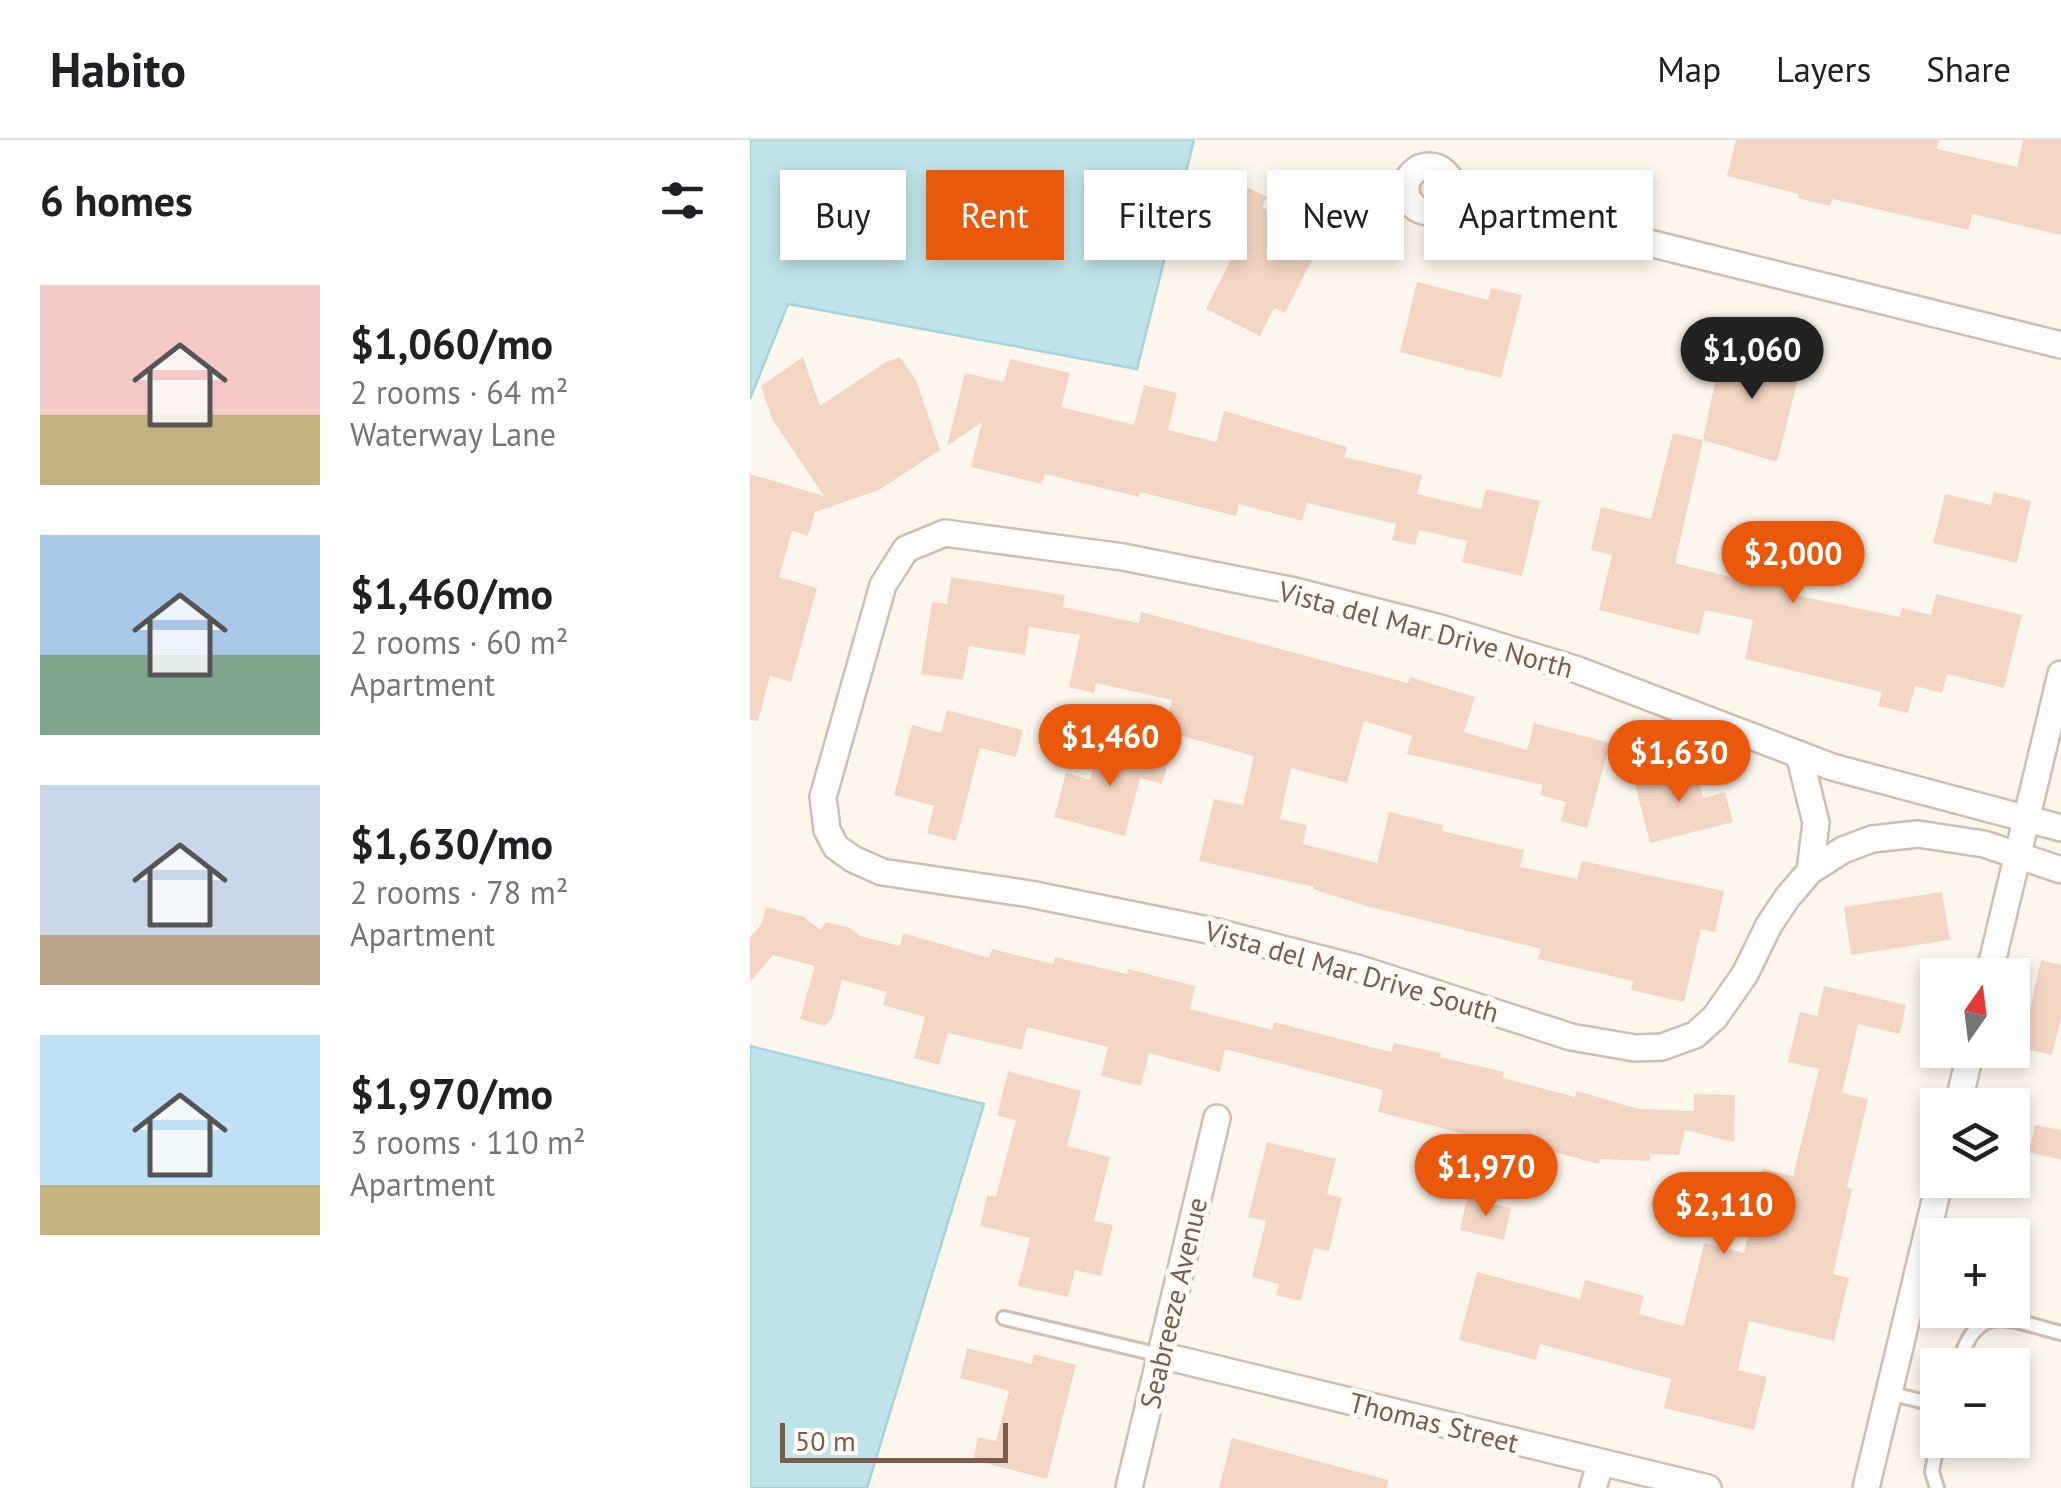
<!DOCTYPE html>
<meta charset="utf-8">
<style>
:root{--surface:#fff;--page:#f2f2f2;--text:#202124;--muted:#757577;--line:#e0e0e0;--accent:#ea580c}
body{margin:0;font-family:"PT Sans",sans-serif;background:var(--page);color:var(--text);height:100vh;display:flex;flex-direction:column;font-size:38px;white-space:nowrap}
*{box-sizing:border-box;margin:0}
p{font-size:32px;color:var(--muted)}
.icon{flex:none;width:55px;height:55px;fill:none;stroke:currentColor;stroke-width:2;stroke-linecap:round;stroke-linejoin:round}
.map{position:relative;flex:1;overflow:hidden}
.panel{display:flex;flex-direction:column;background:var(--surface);width:750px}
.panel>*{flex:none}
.top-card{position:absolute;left:30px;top:30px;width:950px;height:90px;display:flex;gap:20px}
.needle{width:65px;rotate:14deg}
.fabs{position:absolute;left:1170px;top:818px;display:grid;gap:20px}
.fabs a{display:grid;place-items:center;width:110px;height:110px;border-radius:0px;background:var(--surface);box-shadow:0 5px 15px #0003;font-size:50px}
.scale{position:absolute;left:30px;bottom:25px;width:228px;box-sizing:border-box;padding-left:10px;border:5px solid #7a5c4d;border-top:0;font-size:28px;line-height:35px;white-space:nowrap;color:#7a5c4d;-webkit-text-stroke:8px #fffaf3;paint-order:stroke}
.price{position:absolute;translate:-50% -85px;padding:0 22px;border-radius:35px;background:var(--accent);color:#fff;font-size:32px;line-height:65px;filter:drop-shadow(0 2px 5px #0008)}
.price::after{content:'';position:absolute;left:50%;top:60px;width:30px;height:22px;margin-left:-15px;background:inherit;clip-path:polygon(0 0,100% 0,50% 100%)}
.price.selected{background:#222;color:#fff}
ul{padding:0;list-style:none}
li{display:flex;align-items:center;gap:30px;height:250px;padding:0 40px}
li span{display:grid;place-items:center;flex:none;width:280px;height:200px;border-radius:0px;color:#555}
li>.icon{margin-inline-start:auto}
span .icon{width:120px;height:120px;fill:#fffc;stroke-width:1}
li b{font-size:42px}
h2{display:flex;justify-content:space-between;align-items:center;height:120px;padding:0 40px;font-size:42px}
.tag{padding:0 35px;border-radius:0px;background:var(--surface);box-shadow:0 5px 15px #0003;font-size:35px;line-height:90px}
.tag.selected{background:var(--accent);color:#fff}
header{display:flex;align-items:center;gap:60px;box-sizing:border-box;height:140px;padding:0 50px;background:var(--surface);border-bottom:2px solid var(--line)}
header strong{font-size:48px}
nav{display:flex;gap:55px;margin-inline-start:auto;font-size:35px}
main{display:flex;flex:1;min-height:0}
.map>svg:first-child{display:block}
.water{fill:#bfe3e8;stroke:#a5d3da;stroke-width:2.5}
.building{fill:#f3d5c3}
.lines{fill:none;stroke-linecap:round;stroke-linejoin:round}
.service-casing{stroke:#d1beb0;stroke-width:18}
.minor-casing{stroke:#d1beb0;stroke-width:30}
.service{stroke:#fff;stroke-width:12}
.minor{stroke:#fff;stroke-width:25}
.labels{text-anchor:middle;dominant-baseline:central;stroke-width:10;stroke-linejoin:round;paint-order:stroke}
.street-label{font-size:28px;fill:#7a5c4d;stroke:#fffaf3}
</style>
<header>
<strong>Habito</strong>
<nav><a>Map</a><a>Layers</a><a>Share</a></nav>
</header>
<main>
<section class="panel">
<h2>6 homes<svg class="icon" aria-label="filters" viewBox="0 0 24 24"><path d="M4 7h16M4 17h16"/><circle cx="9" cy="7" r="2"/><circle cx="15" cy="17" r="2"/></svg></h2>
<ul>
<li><span style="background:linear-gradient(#f6c9c9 65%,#c2b280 0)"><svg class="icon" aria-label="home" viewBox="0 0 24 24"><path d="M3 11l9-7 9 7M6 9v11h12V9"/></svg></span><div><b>$1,060/mo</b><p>2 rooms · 64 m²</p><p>Waterway Lane</p></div></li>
<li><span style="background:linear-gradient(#a9c7e8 60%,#7fa58c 0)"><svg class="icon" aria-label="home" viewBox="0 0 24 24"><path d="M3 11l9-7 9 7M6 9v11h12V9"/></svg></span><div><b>$1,460/mo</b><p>2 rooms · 60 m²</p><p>Apartment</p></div></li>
<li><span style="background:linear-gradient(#c9d6e8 75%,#b9a48a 0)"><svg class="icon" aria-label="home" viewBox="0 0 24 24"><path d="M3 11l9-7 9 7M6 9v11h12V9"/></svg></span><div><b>$1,630/mo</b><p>2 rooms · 78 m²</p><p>Apartment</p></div></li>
<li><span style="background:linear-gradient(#bfe0f5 75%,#c2b280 0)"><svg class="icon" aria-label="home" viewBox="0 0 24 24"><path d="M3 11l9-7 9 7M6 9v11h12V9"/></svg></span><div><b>$1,970/mo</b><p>3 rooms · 110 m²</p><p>Apartment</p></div></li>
</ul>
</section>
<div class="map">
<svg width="1311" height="1348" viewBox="0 0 1311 1348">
<rect width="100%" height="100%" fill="#fdf6ec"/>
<path class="water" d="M 0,0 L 444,0 L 387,229 L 38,164 L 0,259 Z
M 0,906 L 234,964 L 117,1348 L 0,1348 Z"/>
<path class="building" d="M 986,0 L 1189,0 L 1187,9 L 1267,27 L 1273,0 L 1311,0 L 1311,95 L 1222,74 L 1219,90 L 1082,59 L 1080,66 L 1048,58 L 1049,54 L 977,36 Z
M 478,38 L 517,57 L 512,67 L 573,98 L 535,173 L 524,168 L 510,196 L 456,169 L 492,97 L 457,79 Z
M 667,142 L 738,160 L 741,148 L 772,155 L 751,238 L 650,212 Z
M 973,203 L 1052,223 L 1027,322 L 953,300 Z
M 53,217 L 70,266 L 136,222 L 150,217 L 166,240 L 190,310 L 129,350 L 65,372 L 58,396 L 42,391 L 29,437 L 67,448 L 41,542 L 20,536 L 8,581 L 0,580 L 0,334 L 74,356 L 22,279 L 11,246 Z
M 260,219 L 320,233 L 311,267 L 384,285 L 394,245 L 427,253 L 418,290 L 466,302 L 474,271 L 597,307 L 594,317 L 672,335 L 667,354 L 731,369 L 736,349 L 790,361 L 772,436 L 712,422 L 717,401 L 669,390 L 665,405 L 642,400 L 646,384 L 557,363 L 552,381 L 489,364 L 486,376 L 390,352 L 389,357 L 295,334 L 292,344 L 221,327 L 232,282 L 197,306 L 215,233 L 254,242 Z
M 923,293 L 953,300 L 925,423 L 989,439 L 997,401 L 1049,412 L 1040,454 L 1150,477 L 1152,468 L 1181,475 L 1186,454 L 1272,475 L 1254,548 L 1197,534 L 1192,553 L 1165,546 L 1158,573 L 1128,566 L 1132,552 L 995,519 L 1003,480 L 955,470 L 949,495 L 849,470 L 862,415 L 841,410 L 851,367 L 901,379 Z
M 1244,352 L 1281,361 L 1267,423 L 1183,403 L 1195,354 L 1241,365 Z
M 201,437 L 315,455 L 313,467 L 389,483 L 391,472 L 658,543 L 660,537 L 725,557 L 714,592 L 777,610 L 784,583 L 860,603 L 837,688 L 811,681 L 816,662 L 790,655 L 793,645 L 657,614 L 662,596 L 614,581 L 597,643 L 541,628 L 530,679 L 557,685 L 553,704 L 627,723 L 639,672 L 693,685 L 692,691 L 774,710 L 770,727 L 827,739 L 832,721 L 974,751 L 965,792 L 951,789 L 934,862 L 881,850 L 883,841 L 788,819 L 791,809 L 616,766 L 563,749 L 564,747 L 449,721 L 464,659 L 493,665 L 504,616 L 414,591 L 422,560 L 346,543 L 344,553 L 319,547 L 330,495 L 279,487 L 275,515 L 219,506 L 213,540 L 171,534 L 182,462 L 197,464 Z
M 197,570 L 273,590 L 266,617 L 230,608 L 206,701 L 177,693 L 184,666 L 144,655 L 162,585 L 191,593 Z
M 349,605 L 390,615 L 392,607 L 420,615 L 412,644 L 390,638 L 375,696 L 304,677 L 316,633 L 340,640 Z
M 945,625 L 953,658 L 975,652 L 983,682 L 900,703 L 884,640 Z
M 1192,752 L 1200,800 L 1101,815 L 1094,767 Z
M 16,767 L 54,777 L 70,790 L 76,782 L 100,788 L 110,796 L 150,806 L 153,793 L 239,818 L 242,809 L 303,824 L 305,817 L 377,834 L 378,829 L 445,846 L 440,869 L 522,890 L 524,882 L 641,912 L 644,903 L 691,913 L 690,917 L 754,932 L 753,938 L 825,957 L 827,951 L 889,969 L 944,971 L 944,954 L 985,955 L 984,1002 L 935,990 L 929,1015 L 900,1014 L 900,1021 L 850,1019 L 849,1024 L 800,1011 L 798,1020 L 766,1012 L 767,1007 L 628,972 L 633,950 L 475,909 L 470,932 L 399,913 L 391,946 L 351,936 L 358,907 L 277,887 L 272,910 L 198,893 L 189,925 L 164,918 L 175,877 L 133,865 L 137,852 L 92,840 L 82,878 L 75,886 L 50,879 L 65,826 L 23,815 L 0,842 L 0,798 L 11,785 Z
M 1291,820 L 1311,825 L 1311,878 L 1302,915 L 1271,908 Z
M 1074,846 L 1156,865 L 1150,894 L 1108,884 L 1092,953 L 1118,959 L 1097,1048 L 1102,1049 L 1083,1134 L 1099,1138 L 1084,1201 L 999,1181 L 988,1230 L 1017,1237 L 1004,1290 L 914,1268 L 921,1239 L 790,1204 L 786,1220 L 709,1200 L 727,1132 L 830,1159 L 835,1140 L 894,1156 L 889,1174 L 934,1186 L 954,1103 L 994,1113 L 1013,1029 L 1043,1036 L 1069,929 L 1038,922 L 1050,872 L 1067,876 Z
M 258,931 L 331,951 L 317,1006 L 360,1017 L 344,1081 L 363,1085 L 351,1136 L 325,1130 L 318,1157 L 268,1146 L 280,1098 L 230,1086 L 237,1055 L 246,1057 L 266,980 L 247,976 Z
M 1285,985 L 1311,990 L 1311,1020 L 1279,1012 Z
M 517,1002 L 586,1019 L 577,1054 L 592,1058 L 579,1111 L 564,1108 L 551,1161 L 526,1155 L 529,1144 L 502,1137 L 516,1081 L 498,1077 Z
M 717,1058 L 761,1068 L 754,1100 L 710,1090 Z
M 217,1208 L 282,1224 L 284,1214 L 326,1225 L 297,1339 L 223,1320 L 228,1297 L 246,1301 L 259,1251 L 210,1238 Z
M 482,1298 L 638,1340 L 637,1348 L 469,1348 Z"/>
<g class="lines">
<g class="service-casing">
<path id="service" d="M 254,1178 L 410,1215
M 1208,1225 C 1228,1159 1258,1180 1311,1193
M 1138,1253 L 1188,1265
M 1187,1348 L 1182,1332 L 1188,1299"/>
</g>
<g class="minor-casing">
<path id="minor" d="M656 49a23 23 0 1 1 46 0a23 23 0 1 1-46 0Z
M 701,54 L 1311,205
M 1049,614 L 1066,683 L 1060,731
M 1311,688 L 1082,627 L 825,529 L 687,487 L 545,451 L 373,417 L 195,393 L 156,409 L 133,445 L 73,657 L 77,690 L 86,707 L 103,719 L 132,732 L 280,754 L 463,791 L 607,828 L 821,897 L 885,908 L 912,907 L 945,895 L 965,877 L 995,834 L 1019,785 L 1037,758 L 1060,731 L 1093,710 L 1122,699 L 1168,694 L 1234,704 L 1311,730
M 1239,835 L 1311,534
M 1208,965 L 1221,910
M 410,1215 L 958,1348
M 379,1348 L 467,978
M 843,1348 L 851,1322
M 1116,1348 L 1190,1040"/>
</g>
<use href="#service" class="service"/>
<use href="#minor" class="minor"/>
</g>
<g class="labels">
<g class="street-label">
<text transform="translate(676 489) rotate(15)">Vista del Mar Drive North</text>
<text transform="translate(602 831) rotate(16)">Vista del Mar Drive South</text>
<text transform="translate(423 1163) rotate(-77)">Seabreeze Avenue</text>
<text transform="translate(684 1282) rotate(14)">Thomas Street</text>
</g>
</g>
</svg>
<div class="fabs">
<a><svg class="needle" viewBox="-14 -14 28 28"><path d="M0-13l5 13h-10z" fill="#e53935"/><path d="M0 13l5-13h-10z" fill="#757577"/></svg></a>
<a><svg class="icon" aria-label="layers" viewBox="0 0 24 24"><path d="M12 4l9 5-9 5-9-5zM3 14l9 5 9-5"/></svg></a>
<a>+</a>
<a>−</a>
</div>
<div class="scale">50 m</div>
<b class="price selected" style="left:1002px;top:262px">$1,060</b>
<b class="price" style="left:1043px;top:466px">$2,000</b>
<b class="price" style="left:360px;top:649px">$1,460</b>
<b class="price" style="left:929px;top:665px">$1,630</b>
<b class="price" style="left:736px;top:1079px">$1,970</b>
<b class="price" style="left:974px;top:1117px">$2,110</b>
<div class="top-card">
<a class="tag">Buy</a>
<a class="tag selected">Rent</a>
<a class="tag">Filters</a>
<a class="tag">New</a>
<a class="tag">Apartment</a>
</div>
</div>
</main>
